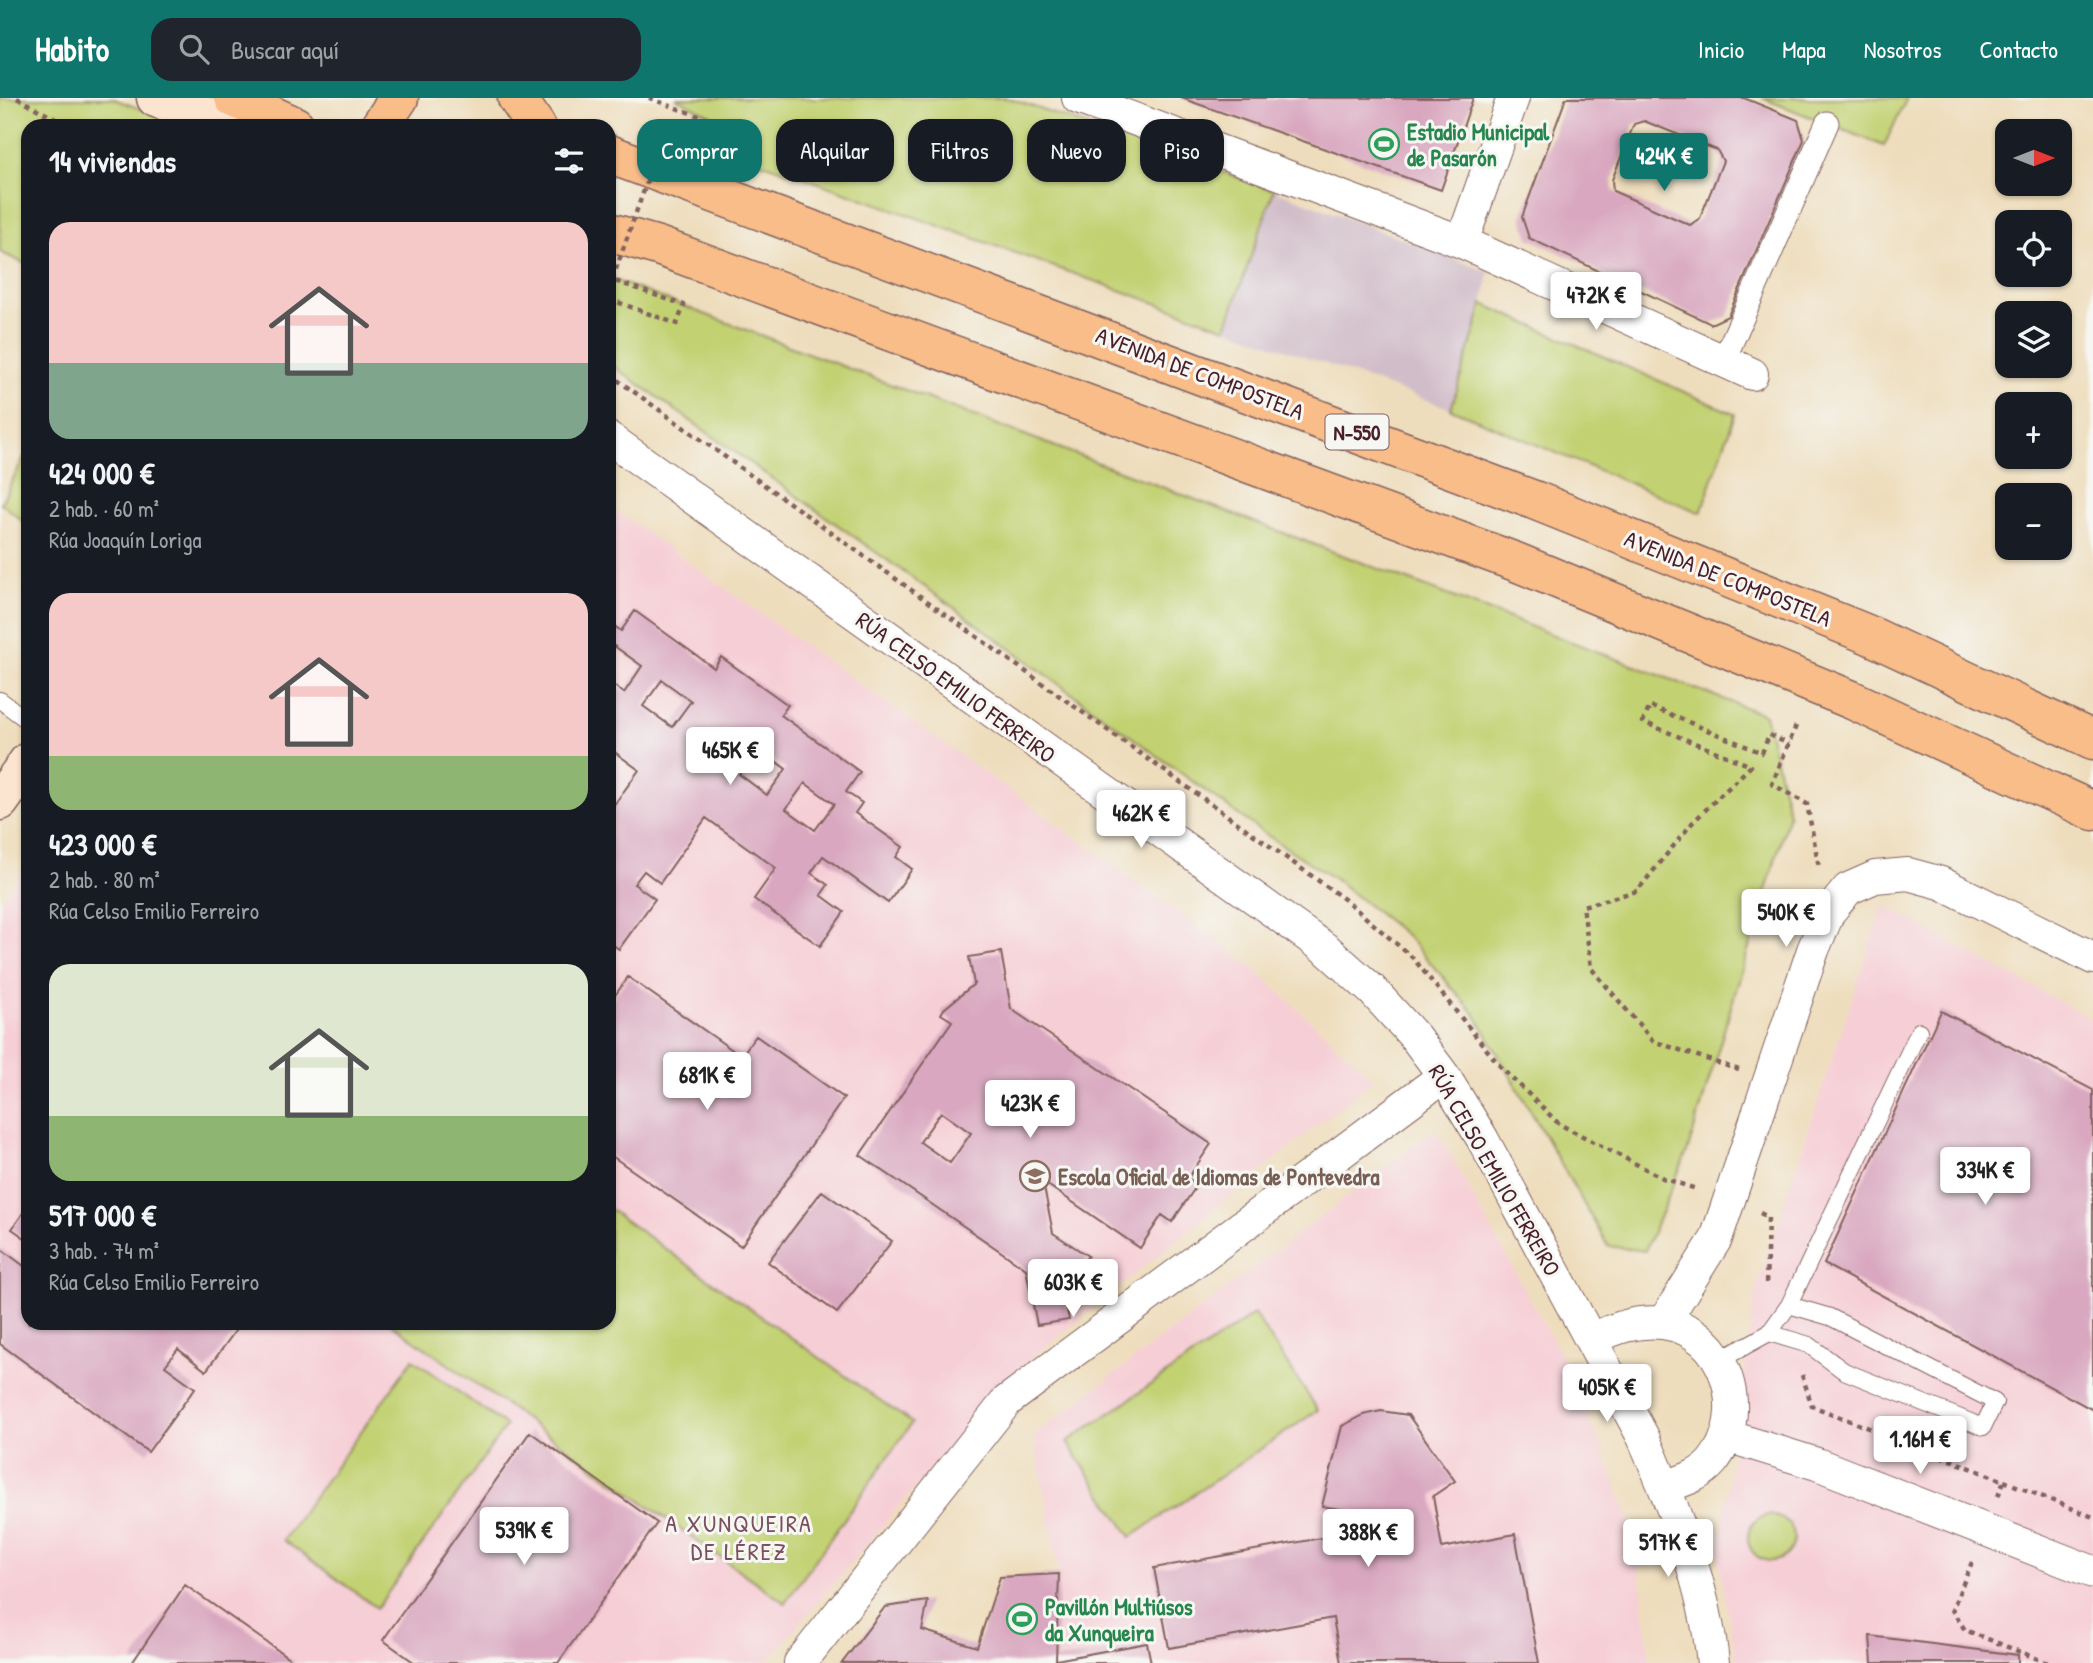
<!DOCTYPE html>
<html lang="es">
<meta charset="utf-8">
<style>
:root{--surface:#171b24;--page:#20242c;--text:#f1f3f6;--muted:#9ea1a6;--accent:#0f766e}
body{margin:0;font-family:"Patrick Hand",sans-serif;background:var(--page);color:var(--text);height:100vh;display:flex;flex-direction:column;font-size:26px;white-space:nowrap}
*{box-sizing:border-box;margin:0}
p{font-size:23px;color:var(--muted)}
.icon{flex:none;width:38px;height:38px;fill:none;stroke:currentColor;stroke-width:2;stroke-linecap:round;stroke-linejoin:round}
.map{position:relative;flex:1;overflow:hidden}
.drawer{position:absolute;left:21px;top:21px;width:595px;height:1211px;display:flex;flex-direction:column;background:var(--surface);border-radius:21px;box-shadow:0 2px 5px #0004}
.drawer>*{flex:none}
.guide{position:absolute;left:637px;top:21px;width:665px;height:63px;display:flex;gap:14px}
.needle{width:46px;rotate:90deg}
.tools{position:absolute;left:1995px;top:21px;display:grid;gap:14px}
.tools a{display:grid;place-items:center;width:77px;height:77px;border-radius:14px;background:var(--surface);box-shadow:0 2px 5px #0004;font-size:35px}
.price{position:absolute;translate:-50% -60px;padding:0 16px;border-radius:7px;background:#fff;color:#222;font-size:23px;line-height:46px;filter:drop-shadow(0 2px 4px #0008)}
.price::after{content:'';position:absolute;left:50%;top:42px;width:21px;height:16px;margin-left:-10px;background:inherit;clip-path:polygon(0 0,100% 0,50% 100%)}
.price.active{background:var(--accent);color:#fff}
ul{padding:0;list-style:none}
li{display:grid;align-content:center;gap:14px;height:371px;padding:0 28px}
li span{display:grid;place-items:center;height:217px;border-radius:21px;color:#555}
li>.icon{margin-inline-start:auto}
span .icon{width:126px;height:126px;fill:#fffc;stroke-width:1}
li b{font-size:30px}
h2{display:flex;justify-content:space-between;align-items:center;height:84px;padding:0 28px;font-size:30px}
.pill{padding:0 24px;border-radius:21px;background:var(--surface);box-shadow:0 2px 5px #0004;font-size:24px;line-height:63px}
.pill.active{background:var(--accent);color:#fff}
header{display:flex;align-items:center;gap:42px;box-sizing:border-box;height:98px;padding:0 35px;background:var(--accent);color:#fff}
header strong{font-size:33px}
nav{display:flex;gap:38px;margin-inline-start:auto;font-size:24px}
.search{width:490px;height:63px;background:var(--page);display:flex;align-items:center;gap:18px;box-sizing:border-box;padding:0 24px;border-radius:21px;color:var(--muted);font-size:26px}
.map>svg:first-child{display:block}
.built{fill:#f6cfd6}
.industrial{fill:#d1bdc9}
.green{fill:#c2d172;stroke:#86784e;stroke-width:2}
.building{fill:#d9a8c0;fill-rule:evenodd}
.lines{fill:none;stroke-linecap:round;stroke-linejoin:round}
.service-casing{stroke:#83625e;stroke-width:18}
.pedestrian-casing{stroke:#83625e;stroke-width:25}
.minor-casing{stroke:#83625e;stroke-width:34}
.secondary-casing{stroke:#83625e;stroke-width:41}
.trunk-casing{stroke:#83625e;stroke-width:41}
.path{stroke:#83625e;stroke-width:4.5;stroke-dasharray:5 5;stroke-linecap:butt}
.service{stroke:#fff;stroke-width:16}
.pedestrian{stroke:#fff;stroke-width:23}
.minor{stroke:#fff;stroke-width:32}
.secondary{stroke:#fce5d0;stroke-width:38}
.trunk{stroke:#f8bd89;stroke-width:38}
.path-bridge{stroke:#83625e;stroke-width:4.5;stroke-dasharray:5 5;stroke-linecap:butt}
.labels{text-anchor:middle;dominant-baseline:central;stroke-width:6;stroke-linejoin:round;paint-order:stroke}
.shield{fill:#f6f6f2;stroke:#7e6067;stroke-width:2}
.shield-label{font-size:21px;font-weight:bold;fill:#4a1f2b}
.leisure-label{font-size:23px;font-weight:bold;fill:#27864d;stroke:#f6f6f2;text-anchor:start}
.street-label{font-size:23px;fill:#4a1f2b;stroke:#f6f6f2}
.education-label{font-size:23px;font-weight:bold;fill:#785e54;stroke:#f6f6f2;text-anchor:start}
.neighbourhood-label{font-size:24px;letter-spacing:2px;fill:#7c4f5f;stroke:#f6f6f2}
</style>
<header>
<strong>Habito</strong>
<div class="search"><svg class="icon" aria-label="search" viewBox="0 0 24 24"><circle cx="10" cy="10" r="6"/><path d="M15 15l6 6"/></svg>Buscar aquí</div>
<nav><a>Inicio</a><a>Mapa</a><a>Nosotros</a><a>Contacto</a></nav>
</header>
<div class="map">
<svg width="2093" height="1565" viewBox="0 0 2093 1565">
<rect width="100%" height="100%" fill="#f6f6f2"/>
<filter id="ink" filterUnits="userSpaceOnUse"><feTurbulence type="fractalNoise" baseFrequency=".0143" numOctaves="2"/><feDisplacementMap in="SourceGraphic" scale="14" xChannelSelector="R" yChannelSelector="G"/><feConvolveMatrix kernelMatrix="1 2 1 2 8 2 1 2 1" color-interpolation-filters="sRGB"/></filter>
<filter id="wash" filterUnits="userSpaceOnUse"><feTurbulence type="fractalNoise" baseFrequency=".00686" numOctaves="4" result="noise"/><feDisplacementMap in="SourceGraphic" scale="28" xChannelSelector="R" yChannelSelector="G"/><feGaussianBlur stdDeviation="1.57" result="paint"/><feColorMatrix in="noise" values="0 0 0 0 0 0 0 0 0 0 0 0 0 0 0 0 0 1.4 0 .05"/><feComposite in="paint" operator="in"/></filter>
<g filter="url(#wash)">
<rect width="100%" height="100%" fill="#eeddbc"/>
<path class="built" d="M 609,408 L 1061,729 L 1254,871 L 1374,981 L 1010,1278 L 766,1565 L 0,1565 L 0,805 L 28,765 L 28,1225 L 609,1225 Z
M 1883,807 L 2093,922 L 2093,1565 L 1737,1565 L 1718,1459 L 1756,1190 Z
M 1436,1031 L 1563,1261 L 1602,1350 L 1636,1440 L 1650,1565 L 1151,1565 L 1147,1545 L 1056,1562 L 1059,1476 L 1034,1337 Z"/>
<path class="industrial" d="M 1274,92 L 1489,174 L 1483,206 L 1451,311 L 1226,230 Z"/>
<path class="green" d="M 0,0 L 112,0 L 185,28 L 28,28 L 28,167 L 0,154 Z
M 676,0 L 1008,0 L 1274,92 L 1226,230 L 743,58 L 746,35 Z
M 1762,0 L 1907,0 L 1884,48 Z
M 609,180 L 1765,617 L 1789,716 L 1688,1052 L 1645,1153 L 1608,1148 L 1475,916 L 1407,838 L 1336,782 L 1262,734 L 949,506 L 609,265 Z
M 1483,206 L 1735,316 L 1701,415 L 1451,311 Z
M 28,352 L 28,427 L 1,405 Z
M 609,1111 L 912,1325 L 785,1505 L 390,1225 L 609,1225 Z
M 1254,1216 L 1318,1312 L 1131,1439 L 1067,1344 Z
M 413,1261 L 506,1328 L 377,1510 L 283,1442 Z
M1748 1440a23 23 0 1 1 46 0a23 23 0 1 1-46 0Z"/>
<g id="blocks">
<path class="building" d="M 1181,0 L 1473,0 L 1441,92 Z
M 1566,0 L 1744,0 L 1798,22 L 1804,42 L 1728,218 L 1711,226 L 1529,140 L 1522,119 ZM 1644,23 L 1717,52 L 1723,63 L 1700,120 L 1690,127 L 1613,93 L 1612,82 L 1634,26 Z
M 635,513 L 714,570 L 721,559 L 788,607 L 781,617 L 860,674 L 846,694 L 862,705 L 855,715 L 903,749 L 896,759 L 912,771 L 888,805 L 823,758 L 811,775 L 828,787 L 821,797 L 844,814 L 820,848 L 754,801 L 776,770 L 706,720 L 660,785 L 644,773 L 634,786 L 655,801 L 619,851 L 609,844 L 609,714 L 639,672 L 609,650 L 609,584 L 624,595 L 642,568 L 614,548 L 609,555 L 609,524 L 621,533 ZM 662,582 L 691,603 L 672,629 L 643,608 ZM 758,650 L 786,671 L 767,697 L 739,676 ZM 805,685 L 834,706 L 815,732 L 786,711 Z
M 1001,854 L 1011,911 L 1211,1046 L 1188,1080 L 1197,1087 L 1172,1124 L 1162,1117 L 1140,1150 L 1043,1084 L 1053,1135 L 1088,1158 L 1063,1193 L 1069,1222 L 1037,1227 L 1026,1171 L 860,1057 L 952,923 L 941,916 L 944,911 L 974,886 L 969,859 ZM 941,1014 L 971,1035 L 950,1065 L 920,1044 Z
M 628,879 L 741,958 L 756,938 L 844,1000 L 741,1148 L 609,1056 L 609,906 Z
M 1941,913 L 2093,992 L 2093,1312 L 1824,1166 Z
M 822,1093 L 892,1143 L 837,1215 L 768,1164 Z
M 28,1108 L 28,1142 L 12,1131 Z
M 0,1150 L 28,1171 L 28,1225 L 241,1225 L 206,1273 L 178,1251 L 165,1268 L 195,1290 L 148,1354 L 0,1246 Z
M 1381,1313 L 1408,1317 L 1455,1383 L 1433,1398 L 1442,1450 L 1515,1436 L 1539,1565 L 1341,1565 L 1333,1520 L 1169,1550 L 1154,1470 L 1355,1434 L 1351,1413 L 1322,1408 L 1342,1328 L 1363,1317 Z
M 530,1334 L 657,1425 L 558,1565 L 415,1565 L 383,1542 Z
M 1059,1476 L 1056,1562 L 1147,1545 L 1151,1565 L 842,1565 L 885,1509 L 928,1503 L 922,1532 L 977,1549 L 1000,1479 Z
M 185,1487 L 296,1565 L 132,1565 Z
M 1870,1538 L 2018,1557 L 2018,1565 L 1872,1565 Z"/>
</g>
</g>
<g filter="url(#ink)">
<use href="#blocks" fill-opacity="0" stroke="#83625e" stroke-width="2"/>
<g class="lines">
<g class="service-casing">
<path id="service" d="M 0,602 L 28,623
M 1769,1235 L 1809,1247 L 1844,1273 L 1983,1329 L 1995,1304 L 1830,1219 L 1789,1207
M 1720,1262 L 1769,1235 L 1789,1207 L 1919,933"/>
</g>
<g class="pedestrian-casing">
<path id="pedestrian" d="M 1723,264 L 1827,25"/>
</g>
<g class="minor-casing">
<path id="minor" d="M 1078,0 L 1462,144 L 1752,276
M 1462,144 L 1513,0
M 609,340 L 1326,851 L 1372,892 L 1415,939 L 1444,978 L 1482,1040 L 1643,1339 C 1674,1410 1705,1487 1713,1565
M 1663,1225 L 1716,1141 L 1813,852 L 1829,814 L 1848,791 L 1875,779 L 1908,776 L 1941,785 L 2093,860
M 1591,1242 C 1614,1230 1637,1222 1663,1225 C 1728,1233 1751,1317 1712,1364 C 1700,1378 1682,1383 1665,1389
M 1727,1338 L 1817,1366 L 2093,1474
M 800,1565 L 1007,1303 L 1444,978"/>
</g>
<g class="secondary-casing">
<path id="secondary" d="M 156,0 L 233,28
M 0,703 L 28,664"/>
</g>
<g class="trunk-casing">
<path id="trunk" d="M 234,0 L 295,28
M 517,0 L 536,28
M 380,28 L 399,0
M 609,56 L 1534,402 L 1867,536 L 2093,642
M 609,134 L 658,148 L 1516,464 L 1852,602 L 2093,713"/>
</g>
<path class="path" d="M 17,0 L 68,28
M 649,0 L 668,7
M 609,276 L 1344,801 L 1413,860 L 1500,968 L 1559,1026 L 1663,1080 L 1696,1091
M 1796,628 L 1772,686 L 1807,706 L 1819,769
M 1739,972 L 1653,943 L 1591,870 L 1583,808 L 1637,793 L 1693,724 L 1751,668 L 1643,624 L 1650,608 L 1762,655 L 1769,637 L 1789,646
M 1760,1115 L 1768,1119 L 1766,1189
M 1802,1277 L 1812,1308 L 2004,1383 L 1997,1401
M 2004,1383 L 2093,1419
M 1972,1464 L 1952,1512 L 1965,1532 L 2048,1565"/>
<use href="#service" class="service"/>
<use href="#pedestrian" class="pedestrian"/>
<use href="#minor" class="minor"/>
<use href="#secondary" class="secondary"/>
<use href="#trunk" class="trunk"/>
<path class="path-bridge" d="M 609,201 L 677,226 L 684,207 L 612,182 L 669,22 L 741,49 L 746,35 L 668,7"/>
</g>
</g>
<defs>
<g id="stadium-ring" transform="scale(1.575)"><circle r="9.5" fill="#f6f6f2" stroke="#2e9e5b" stroke-width="1.5"/><path d="M0-5a6.5 5 0 1 0 0 10a6.5 5 0 1 0 0-10ZM-3.5-1.8h7v3.6h-7Z" fill="#2e9e5b"/></g>
<g id="school-ring" transform="scale(1.575)"><circle r="9.5" fill="#f6f6f2" stroke="#8d6e63" stroke-width="1.5"/><path d="M0-5L7-2L0 1L-7-2ZM-4 1L0 2.5L4 1V4Q0 6-4 4Z" fill="#8d6e63"/></g>
</defs>
<g fill-rule="evenodd">
<use href="#stadium-ring" x="1384" y="46"/>
<use href="#school-ring" x="1035" y="1078"/>
<use href="#stadium-ring" x="1022" y="1521"/>
</g>
<g class="labels">
<rect class="shield" x="1325.5" y="316.5" width="63" height="35" rx="5"/>
<g class="shield-label">
<text x="1357" y="334">N-550</text>
</g>
<g class="leisure-label">
<text x="1407" y="33">Estadio Municipal<tspan x="1407" dy="26">de Pasarón</tspan></text>
<text x="1045" y="1508">Pavillón Multiúsos<tspan x="1045" dy="26">da Xunqueira</tspan></text>
</g>
<g class="street-label">
<text transform="translate(1200 275) rotate(21)">AVENIDA DE COMPOSTELA</text>
<text transform="translate(1728 480) rotate(22)">AVENIDA DE COMPOSTELA</text>
<text transform="translate(956 589) rotate(36)">RÚA CELSO EMILIO FERREIRO</text>
<text transform="translate(1495 1072) rotate(60)">RÚA CELSO EMILIO FERREIRO</text>
</g>
<g class="education-label">
<text x="1058" y="1078">Escola Oficial de Idiomas de Pontevedra</text>
</g>
<g class="neighbourhood-label">
<text x="739" y="1425">A XUNQUEIRA<tspan x="739" dy="28">DE LÉREZ</tspan></text>
</g>
</g>
</svg>
<div class="tools">
<a><svg class="needle" viewBox="-14 -14 28 28"><path d="M0-13l5 13h-10z" fill="#e53935"/><path d="M0 13l5-13h-10z" fill="#9ea1a6"/></svg></a>
<a><svg class="icon" aria-label="locate" viewBox="0 0 24 24"><circle cx="12" cy="12" r="6"/><path d="M12 2v4M12 18v4M2 12h4M18 12h4"/></svg></a>
<a><svg class="icon" aria-label="layers" viewBox="0 0 24 24"><path d="M12 4l9 5-9 5-9-5zM3 14l9 5 9-5"/></svg></a>
<a>+</a>
<a>−</a>
</div>
<b class="price active" style="left:1664px;top:95px">424K €</b>
<b class="price" style="left:1596px;top:234px">472K €</b>
<b class="price" style="left:730px;top:689px">465K €</b>
<b class="price" style="left:1141px;top:752px">462K €</b>
<b class="price" style="left:1786px;top:851px">540K €</b>
<b class="price" style="left:707px;top:1014px">681K €</b>
<b class="price" style="left:1030px;top:1042px">423K €</b>
<b class="price" style="left:1985px;top:1109px">334K €</b>
<b class="price" style="left:1073px;top:1221px">603K €</b>
<b class="price" style="left:1607px;top:1326px">405K €</b>
<b class="price" style="left:1920px;top:1378px">1.16M €</b>
<b class="price" style="left:524px;top:1469px">539K €</b>
<b class="price" style="left:1368px;top:1471px">388K €</b>
<b class="price" style="left:1668px;top:1481px">517K €</b>
<div class="guide">
<a class="pill active">Comprar</a>
<a class="pill">Alquilar</a>
<a class="pill">Filtros</a>
<a class="pill">Nuevo</a>
<a class="pill">Piso</a>
</div>
<section class="drawer">
<h2>14 viviendas<svg class="icon" aria-label="filters" viewBox="0 0 24 24"><path d="M4 7h16M4 17h16"/><circle cx="9" cy="7" r="2"/><circle cx="15" cy="17" r="2"/></svg></h2>
<ul>
<li><span style="background:linear-gradient(#f6c9c9 65%,#7fa58c 0)"><svg class="icon" aria-label="home" viewBox="0 0 24 24"><path d="M3 11l9-7 9 7M6 9v11h12V9"/></svg></span><div><b>424 000 €</b><p>2 hab. · 60 m²</p><p>Rúa Joaquín Loriga</p></div></li>
<li><span style="background:linear-gradient(#f6c9c9 75%,#8fb573 0)"><svg class="icon" aria-label="home" viewBox="0 0 24 24"><path d="M3 11l9-7 9 7M6 9v11h12V9"/></svg></span><div><b>423 000 €</b><p>2 hab. · 80 m²</p><p>Rúa Celso Emilio Ferreiro</p></div></li>
<li><span style="background:linear-gradient(#dfe7d0 70%,#8fb573 0)"><svg class="icon" aria-label="home" viewBox="0 0 24 24"><path d="M3 11l9-7 9 7M6 9v11h12V9"/></svg></span><div><b>517 000 €</b><p>3 hab. · 74 m²</p><p>Rúa Celso Emilio Ferreiro</p></div></li>
</ul>
</section>
</div>
